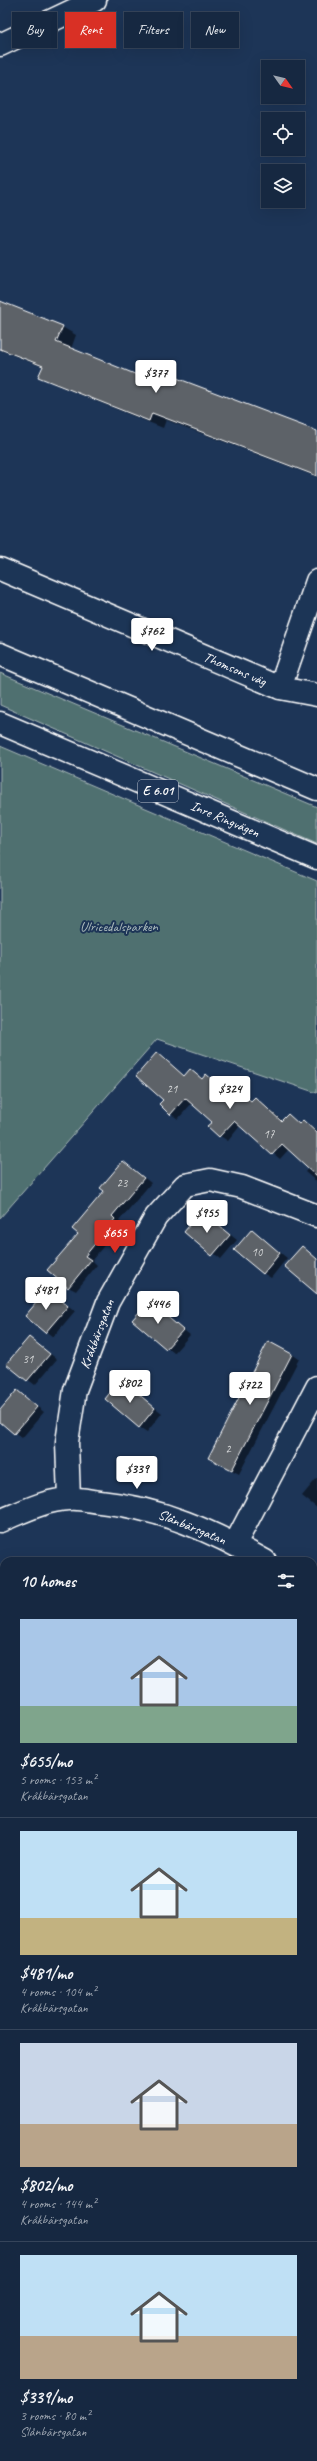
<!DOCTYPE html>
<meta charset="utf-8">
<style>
:root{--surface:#162841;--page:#1f3048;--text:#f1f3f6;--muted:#9ea6b1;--line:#35445a;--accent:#d93025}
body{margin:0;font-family:Caveat,sans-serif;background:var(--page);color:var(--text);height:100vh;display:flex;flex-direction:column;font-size:15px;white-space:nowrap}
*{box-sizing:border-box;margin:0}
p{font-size:13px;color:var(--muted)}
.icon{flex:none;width:22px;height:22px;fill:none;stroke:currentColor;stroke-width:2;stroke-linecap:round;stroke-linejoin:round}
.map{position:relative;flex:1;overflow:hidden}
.panel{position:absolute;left:0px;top:1557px;width:317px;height:904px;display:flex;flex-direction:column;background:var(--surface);border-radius:12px 12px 0 0;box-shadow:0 4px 16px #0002,0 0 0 1px var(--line)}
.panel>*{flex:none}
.top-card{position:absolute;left:12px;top:12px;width:293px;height:36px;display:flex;gap:8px}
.needle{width:26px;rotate:124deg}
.fabs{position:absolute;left:261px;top:60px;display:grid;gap:8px}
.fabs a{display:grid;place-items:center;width:44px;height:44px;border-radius:0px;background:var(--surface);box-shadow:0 4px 16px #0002,0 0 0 1px var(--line);font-size:20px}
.price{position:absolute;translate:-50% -34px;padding:0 9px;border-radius:4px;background:#fff;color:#222;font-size:13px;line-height:26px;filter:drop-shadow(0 1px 2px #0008)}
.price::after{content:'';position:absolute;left:50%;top:24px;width:12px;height:9px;margin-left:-6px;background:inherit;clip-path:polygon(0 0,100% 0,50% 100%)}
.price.current{background:var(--accent);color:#fff}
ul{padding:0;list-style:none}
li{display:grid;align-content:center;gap:8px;height:212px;padding:0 20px}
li+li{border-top:1px solid var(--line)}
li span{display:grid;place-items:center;height:124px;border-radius:0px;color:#555}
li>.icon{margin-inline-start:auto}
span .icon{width:72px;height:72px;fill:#fffc;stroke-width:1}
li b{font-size:17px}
h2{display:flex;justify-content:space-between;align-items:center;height:48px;padding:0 20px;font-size:17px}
.pill{padding:0 14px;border-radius:0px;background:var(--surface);box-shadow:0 4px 16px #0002,0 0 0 1px var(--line);font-size:14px;line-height:36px}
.pill.current{background:var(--accent);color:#fff}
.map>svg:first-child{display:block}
.green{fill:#507070;stroke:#a8b8b8}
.shadow{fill:#0007}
.building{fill:#5d6268;stroke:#fff}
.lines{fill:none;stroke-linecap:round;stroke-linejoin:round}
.minor-casing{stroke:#fff;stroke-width:25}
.highway-casing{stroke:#fff;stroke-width:25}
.minor{stroke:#1d3557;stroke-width:22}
.highway{stroke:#1d3557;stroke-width:22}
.labels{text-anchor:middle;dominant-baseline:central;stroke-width:4;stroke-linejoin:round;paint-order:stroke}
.number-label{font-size:12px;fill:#d6d8d9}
.shield{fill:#1d3557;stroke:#bbc2cd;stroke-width:1}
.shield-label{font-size:13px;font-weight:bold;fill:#fff}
.street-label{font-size:14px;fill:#fff;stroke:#1d3557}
.park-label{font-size:14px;fill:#b0bfbf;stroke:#1d3557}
</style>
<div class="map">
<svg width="317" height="2461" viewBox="0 0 317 2461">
<rect width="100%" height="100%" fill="#1d3557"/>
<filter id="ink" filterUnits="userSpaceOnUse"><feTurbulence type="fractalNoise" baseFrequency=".025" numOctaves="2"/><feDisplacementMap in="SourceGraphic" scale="8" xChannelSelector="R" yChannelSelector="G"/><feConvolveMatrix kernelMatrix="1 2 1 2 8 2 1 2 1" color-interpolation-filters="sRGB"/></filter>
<g filter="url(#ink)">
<path class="green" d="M 0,673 L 317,807 L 317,844 L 0,705 Z
M 0,746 L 317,881 L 317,1093 L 157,1039 L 0,1218 Z"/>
<path class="shadow" d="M 0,302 L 62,327 L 76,335 L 71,349 L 163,386 L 317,433 L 317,477 L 166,420 L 163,428 L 54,384 L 40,376 L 43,367 L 0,350 Z
M 158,1054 L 185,1076 L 190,1070 L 204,1079 L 207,1076 L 234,1098 L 239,1092 L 252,1101 L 255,1099 L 262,1103 L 283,1121 L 288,1115 L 300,1124 L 303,1122 L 311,1126 L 317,1131 L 317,1182 L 305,1172 L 309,1167 L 289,1149 L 280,1159 L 240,1126 L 228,1141 L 220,1136 L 209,1126 L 213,1122 L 192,1103 L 178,1119 L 171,1114 L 160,1104 L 164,1100 Z
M 124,1162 L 151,1183 L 119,1221 L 122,1224 L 92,1260 L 97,1265 L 76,1291 L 68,1287 L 79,1234 Z
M 202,1212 L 237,1240 L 221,1259 L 185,1231 Z
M 252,1230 L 287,1258 L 271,1278 L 263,1273 Z
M 302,1247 L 317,1258 L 317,1292 Z
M 48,1290 L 75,1311 L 53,1337 L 26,1316 Z
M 149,1302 L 190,1335 L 174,1353 L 134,1320 Z
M 29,1338 L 57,1359 L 35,1385 L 8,1364 Z
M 292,1354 L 299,1359 L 239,1474 L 217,1462 Z
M 121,1381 L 162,1413 L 147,1432 L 139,1427 Z
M 17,1391 L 44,1412 L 22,1438 L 0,1421 L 0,1412 Z
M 317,1478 L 317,1508 L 302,1496 Z
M 127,1557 L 134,1561 L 124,1561 Z
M 314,1651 L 317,1653 L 317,1694 L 313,1691 Z
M 313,1704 L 317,1708 L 317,1732 L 313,1737 Z
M 317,1872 L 317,1938 L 313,1943 L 313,1877 Z
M 0,2154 L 4,2157 L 4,2173 L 0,2179 Z
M 313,2228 L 317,2230 L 317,2237 L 313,2244 Z
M 0,2301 L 4,2304 L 4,2391 L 0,2388 Z
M 99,2457 L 157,2457 L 162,2461 L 96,2461 Z
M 254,2457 L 307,2457 L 311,2461 L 258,2461 Z"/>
<path class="building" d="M 0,301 L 63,326 L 56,342 L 162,385 L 166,374 L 317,431 L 317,476 L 152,413 L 149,421 L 38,377 L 43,366 L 0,349 Z
M 157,1052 L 184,1076 L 190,1069 L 202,1079 L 206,1074 L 233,1098 L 239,1091 L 251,1101 L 255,1097 L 281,1121 L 288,1114 L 299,1124 L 303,1120 L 317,1133 L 317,1176 L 282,1144 L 272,1155 L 234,1121 L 219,1137 L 207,1126 L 212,1122 L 185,1098 L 170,1115 L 159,1104 L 163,1100 L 136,1076 Z
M 123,1161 L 144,1178 L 112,1216 L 115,1219 L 85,1256 L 91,1260 L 68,1288 L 47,1270 L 78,1234 L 72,1229 L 104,1191 L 100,1188 Z
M 201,1211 L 230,1235 L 212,1256 L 184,1232 Z
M 252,1229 L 280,1253 L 263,1274 L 234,1250 Z
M 302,1246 L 317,1259 L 317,1294 L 284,1266 Z
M 48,1289 L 68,1306 L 45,1333 L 25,1316 Z
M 149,1301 L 183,1330 L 166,1349 L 132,1320 Z
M 29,1337 L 50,1354 L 27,1381 L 6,1364 Z
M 268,1341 L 292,1354 L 232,1470 L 208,1458 Z
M 121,1379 L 155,1408 L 139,1428 L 105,1399 Z
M 17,1390 L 37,1407 L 14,1434 L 0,1422 L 0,1410 Z"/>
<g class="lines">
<g class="minor-casing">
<path id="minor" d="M 0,45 L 95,0
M 0,569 L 280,688 L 317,695
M 280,688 L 317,581
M 69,1499 L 67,1442 L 75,1390 L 108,1302 L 156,1217 L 185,1185 L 210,1180 L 242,1187 L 317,1216
M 0,1521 C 22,1512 45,1500 69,1499 C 79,1498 90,1501 100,1502 C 160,1508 212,1531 265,1561
M 235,1544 L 317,1387
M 313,1588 L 317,1590
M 0,1653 L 4,1656
M 313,1804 L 317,1805
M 0,1881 L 4,1874
M 313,1962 L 317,1957
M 0,1976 L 4,1978
M 313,2158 L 317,2160
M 0,2257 L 4,2260
M 229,2457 L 233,2461
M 204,2461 L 206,2457"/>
</g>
<g class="highway-casing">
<path id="highway" d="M 0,654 L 317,789
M 0,723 L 317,858"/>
</g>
<use href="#minor" class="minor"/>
<use href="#highway" class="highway"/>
</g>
</g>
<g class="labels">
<g class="number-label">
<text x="172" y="1089">21</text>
<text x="269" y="1134">17</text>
<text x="122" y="1183">23</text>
<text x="257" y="1252">10</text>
<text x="28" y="1359">31</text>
<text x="228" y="1449">2</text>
</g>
<rect class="shield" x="138" y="780" width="40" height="22" rx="3"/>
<g class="shield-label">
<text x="158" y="791">E 6.01</text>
</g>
<g class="street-label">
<text transform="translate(235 669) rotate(23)">Thomsons väg</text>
<text transform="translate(225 819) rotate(23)">Inre Ringvägen</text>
<text transform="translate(97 1334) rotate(-69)">Kråkbärsgatan</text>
<text transform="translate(192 1527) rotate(22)">Slånbärsgatan</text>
</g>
<g class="park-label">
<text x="119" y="926">Ulricedalsparken</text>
</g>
</g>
</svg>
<div class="fabs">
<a><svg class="needle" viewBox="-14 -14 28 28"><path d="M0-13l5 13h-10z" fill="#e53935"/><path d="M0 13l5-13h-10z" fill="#9ea6b1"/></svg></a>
<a><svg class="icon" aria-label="locate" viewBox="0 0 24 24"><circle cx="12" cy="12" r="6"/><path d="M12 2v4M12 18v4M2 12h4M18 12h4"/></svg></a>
<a><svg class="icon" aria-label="layers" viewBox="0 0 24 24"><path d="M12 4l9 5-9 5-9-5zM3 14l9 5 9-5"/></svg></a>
</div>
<b class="price" style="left:156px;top:394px">$377</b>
<b class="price" style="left:152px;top:652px">$762</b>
<b class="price" style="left:230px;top:1110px">$324</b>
<b class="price" style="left:207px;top:1234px">$955</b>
<b class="price current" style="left:115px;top:1254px">$655</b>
<b class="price" style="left:46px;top:1311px">$481</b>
<b class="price" style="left:158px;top:1325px">$446</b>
<b class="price" style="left:130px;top:1404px">$802</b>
<b class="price" style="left:250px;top:1406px">$722</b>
<b class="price" style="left:137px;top:1490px">$339</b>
<div class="top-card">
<a class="pill">Buy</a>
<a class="pill current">Rent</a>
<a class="pill">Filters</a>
<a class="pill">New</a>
</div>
<section class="panel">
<h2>10 homes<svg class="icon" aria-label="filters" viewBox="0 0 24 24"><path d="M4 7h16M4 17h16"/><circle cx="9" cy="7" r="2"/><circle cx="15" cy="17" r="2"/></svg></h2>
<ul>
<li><span style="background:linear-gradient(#a9c7e8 70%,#7fa58c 0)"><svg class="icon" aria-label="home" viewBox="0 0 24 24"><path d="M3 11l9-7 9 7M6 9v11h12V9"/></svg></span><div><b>$655/mo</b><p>5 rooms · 153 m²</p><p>Kråkbärsgatan</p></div></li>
<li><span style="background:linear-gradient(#bfe0f5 70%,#c2b280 0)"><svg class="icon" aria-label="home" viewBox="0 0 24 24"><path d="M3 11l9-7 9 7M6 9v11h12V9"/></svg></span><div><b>$481/mo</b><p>4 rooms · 104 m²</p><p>Kråkbärsgatan</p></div></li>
<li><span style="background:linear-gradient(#c9d6e8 65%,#b9a48a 0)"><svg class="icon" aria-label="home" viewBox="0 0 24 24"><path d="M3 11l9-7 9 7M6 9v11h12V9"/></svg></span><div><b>$802/mo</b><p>4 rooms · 144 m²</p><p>Kråkbärsgatan</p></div></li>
<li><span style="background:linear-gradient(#bfe0f5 65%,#b9a48a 0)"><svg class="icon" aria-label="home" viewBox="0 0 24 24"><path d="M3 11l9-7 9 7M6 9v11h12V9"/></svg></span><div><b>$339/mo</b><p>3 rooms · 80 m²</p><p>Slånbärsgatan</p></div></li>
</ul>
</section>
</div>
